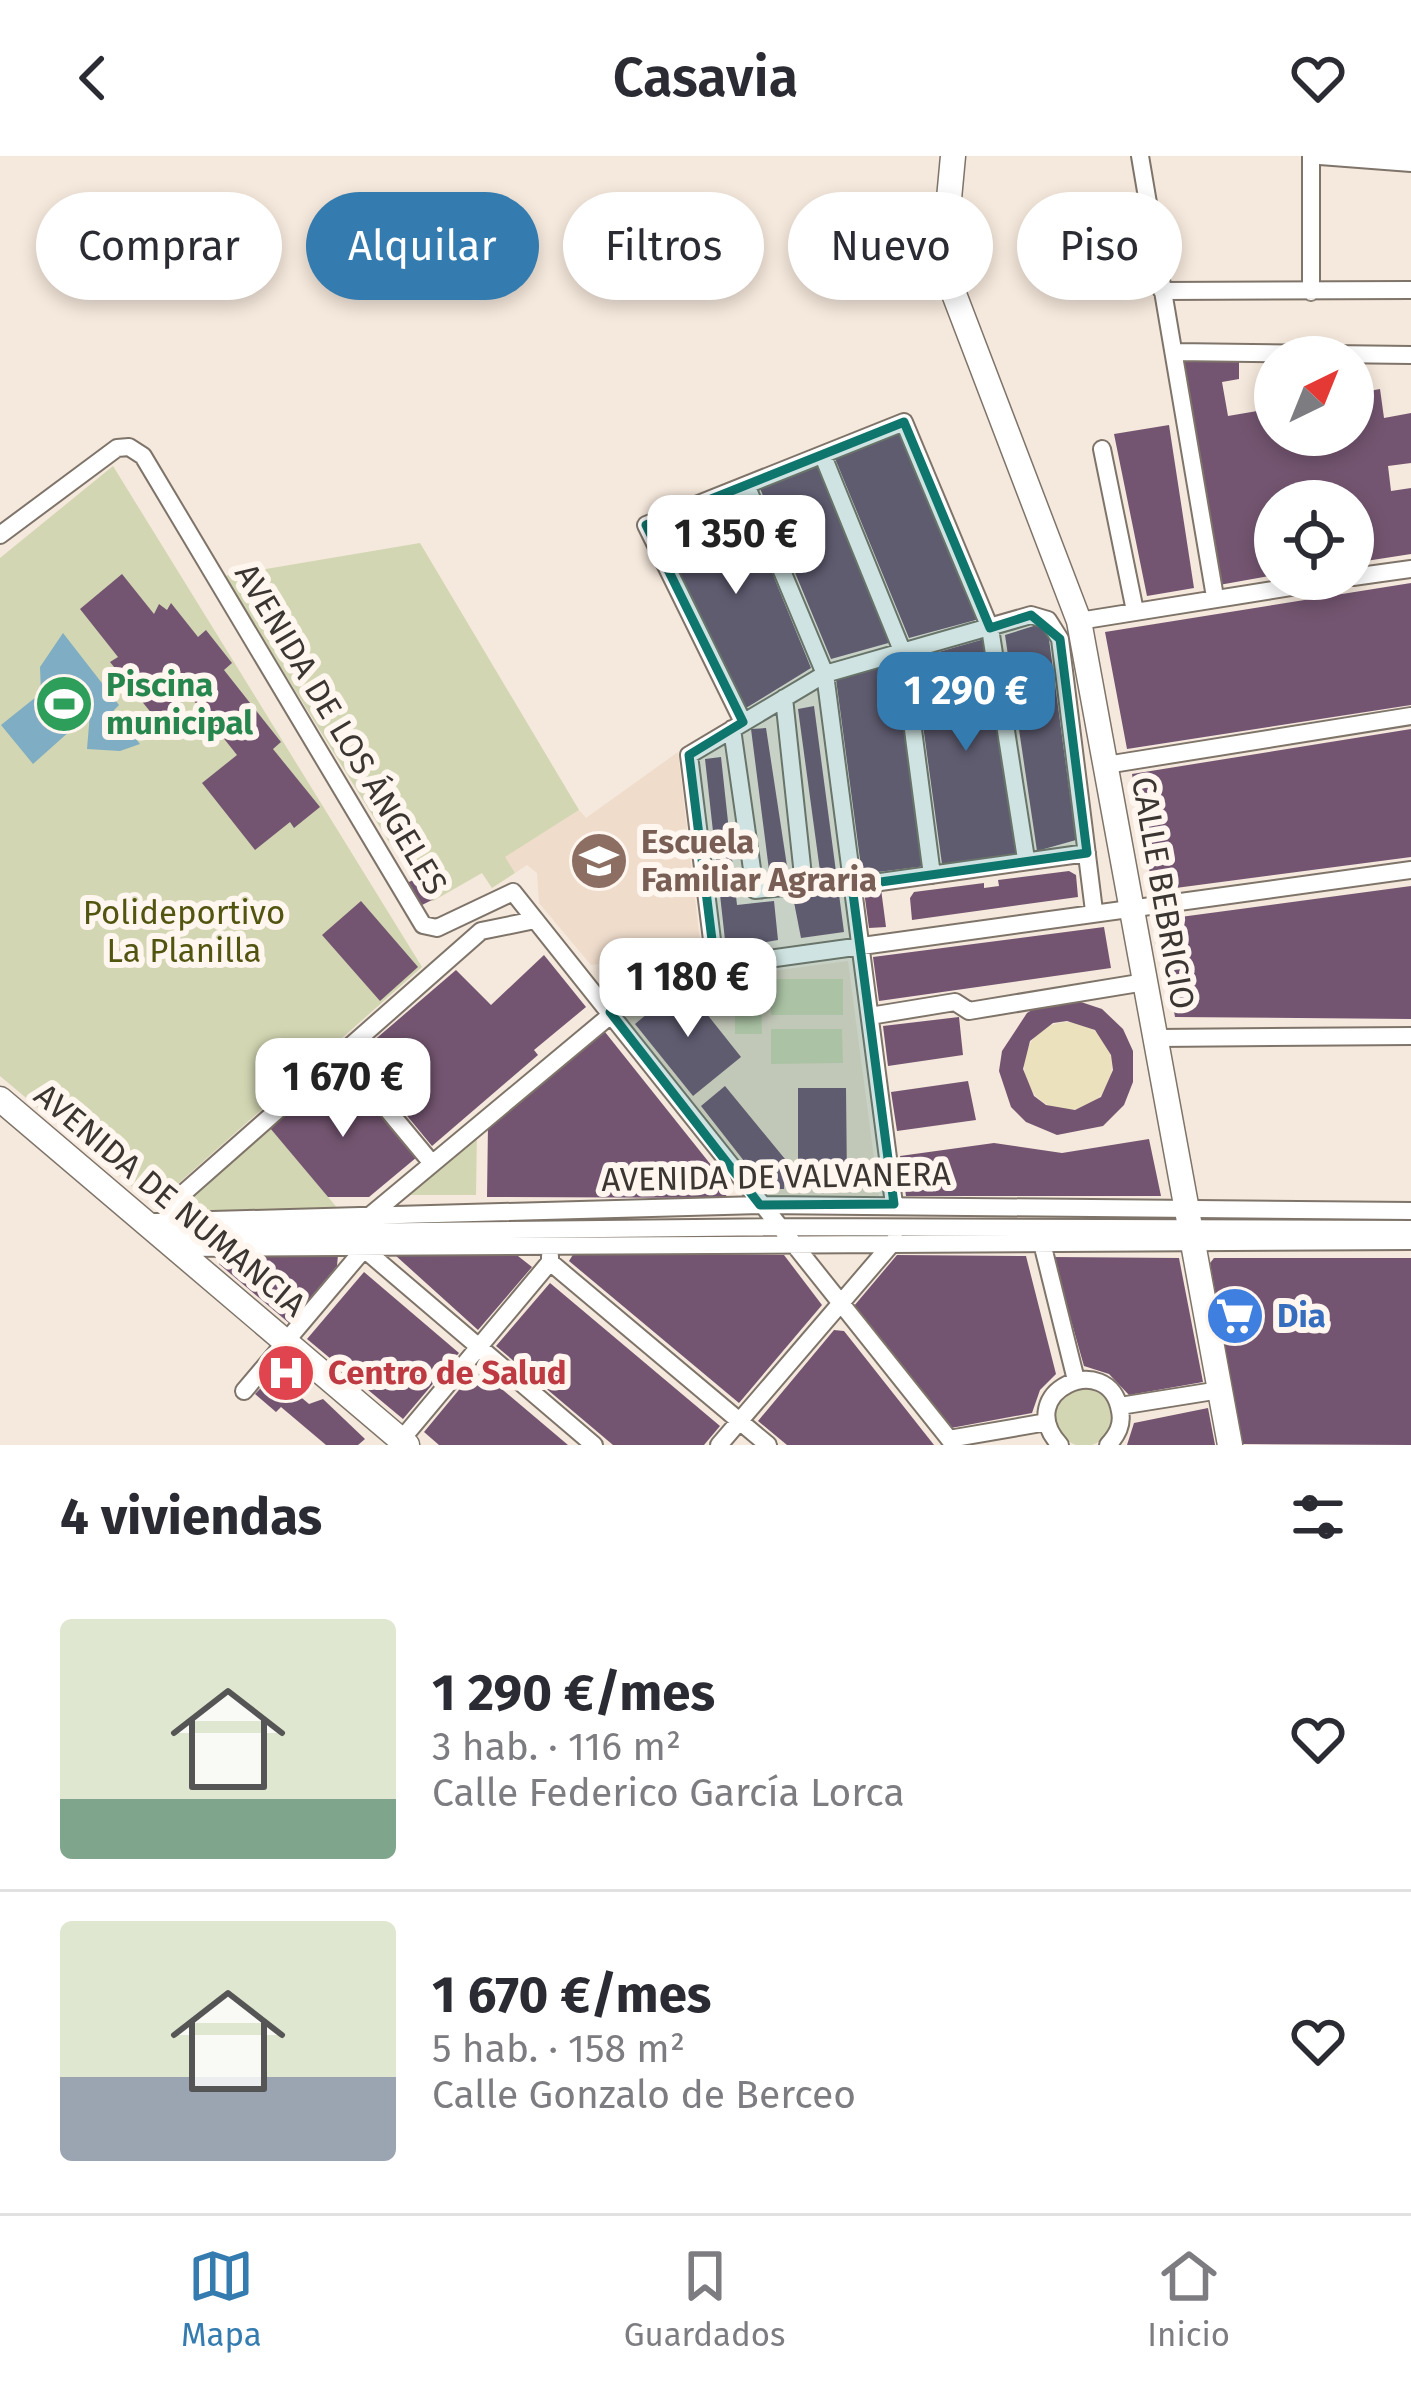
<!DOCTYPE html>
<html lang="es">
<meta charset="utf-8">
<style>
:root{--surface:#fff;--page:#f2f2f3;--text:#2b2b33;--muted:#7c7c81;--line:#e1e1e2;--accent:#347baf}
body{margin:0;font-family:"Fira Sans",sans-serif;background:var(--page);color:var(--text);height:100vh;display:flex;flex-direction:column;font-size:45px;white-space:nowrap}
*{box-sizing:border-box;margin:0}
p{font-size:39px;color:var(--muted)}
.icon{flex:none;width:66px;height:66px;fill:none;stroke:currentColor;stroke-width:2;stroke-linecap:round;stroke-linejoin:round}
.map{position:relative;height:1289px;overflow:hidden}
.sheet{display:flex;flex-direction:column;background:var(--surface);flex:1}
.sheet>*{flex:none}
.banner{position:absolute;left:36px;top:36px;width:1341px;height:108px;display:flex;gap:24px}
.needle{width:78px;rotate:43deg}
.fabs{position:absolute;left:1254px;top:180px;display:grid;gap:24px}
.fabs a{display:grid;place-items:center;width:120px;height:120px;border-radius:50%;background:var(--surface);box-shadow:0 6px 18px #0003;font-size:60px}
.price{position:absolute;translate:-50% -102px;padding:0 27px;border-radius:24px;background:#fff;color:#222;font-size:39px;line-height:78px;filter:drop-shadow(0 3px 6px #0008)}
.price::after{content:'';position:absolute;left:50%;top:72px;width:36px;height:27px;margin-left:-18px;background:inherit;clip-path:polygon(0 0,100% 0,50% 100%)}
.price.selected{background:var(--accent);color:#fff}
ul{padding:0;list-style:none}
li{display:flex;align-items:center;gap:36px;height:300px;padding:0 60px}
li+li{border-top:3px solid var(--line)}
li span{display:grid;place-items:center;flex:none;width:336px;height:240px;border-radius:12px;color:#555}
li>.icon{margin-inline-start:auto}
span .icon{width:144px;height:144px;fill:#fffc;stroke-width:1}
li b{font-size:51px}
h2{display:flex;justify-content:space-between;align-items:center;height:144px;padding:0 60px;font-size:51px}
.tag{padding:0 42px;border-radius:54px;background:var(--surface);box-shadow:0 6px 18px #0003;font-size:42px;line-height:108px}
.tag.selected{background:var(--accent);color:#fff}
header{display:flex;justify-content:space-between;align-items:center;height:156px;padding:0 60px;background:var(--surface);font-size:54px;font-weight:600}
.dock{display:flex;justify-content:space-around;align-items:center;height:168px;border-top:3px solid var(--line);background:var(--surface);font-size:33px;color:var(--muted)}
.dock a{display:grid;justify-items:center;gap:6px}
.dock .selected{color:var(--accent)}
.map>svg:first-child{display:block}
.built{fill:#efdccb}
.green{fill:#d2d6b2}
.sand{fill:#ebe1bc}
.water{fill:#7fadc3}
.building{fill:#745571;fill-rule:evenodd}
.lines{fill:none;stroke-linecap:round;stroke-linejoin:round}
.street-casing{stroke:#7f7469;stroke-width:20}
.secondary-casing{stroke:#7f7469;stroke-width:27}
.street{stroke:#fff;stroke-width:16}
.secondary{stroke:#fff;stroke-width:24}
.marked{fill:#0f766e;fill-opacity:0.2;stroke:#0f766e;stroke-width:9;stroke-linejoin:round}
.labels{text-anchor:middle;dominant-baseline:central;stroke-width:12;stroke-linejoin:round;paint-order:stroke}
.leisure-label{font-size:33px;font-weight:bold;fill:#27864d;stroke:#fef6ef;text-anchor:start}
.street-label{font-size:33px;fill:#3b3632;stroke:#fef6ef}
.education-label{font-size:33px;font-weight:bold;fill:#785e54;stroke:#fef6ef;text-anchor:start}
.park-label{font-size:33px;fill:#52550f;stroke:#fef6ef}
.shop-label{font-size:33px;font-weight:bold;fill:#366cbe;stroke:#fef6ef;text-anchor:start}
.health-label{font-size:33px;font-weight:bold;fill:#be3a42;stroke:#fef6ef;text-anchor:start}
</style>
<header><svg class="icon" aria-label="back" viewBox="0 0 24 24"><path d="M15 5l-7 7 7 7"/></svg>Casavia<svg class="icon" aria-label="heart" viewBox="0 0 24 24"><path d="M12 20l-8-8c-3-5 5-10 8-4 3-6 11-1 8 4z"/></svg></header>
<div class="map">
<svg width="1411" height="1289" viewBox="0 0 1411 1289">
<rect width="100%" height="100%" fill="#f5e8dc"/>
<path class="built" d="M 678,596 L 701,794 L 591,809 L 539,747 L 537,717 L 527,709 L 515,717 L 504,701 L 579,654 L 586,662 Z
M 848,805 L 879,1040 L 769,1040 L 624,860 L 664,829 Z"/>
<path class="green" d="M 113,310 L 422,811 L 154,1049 L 0,920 L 0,402 Z
M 420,387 L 579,654 L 505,701 L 515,717 L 492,732 L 482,717 L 433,745 L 425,744 L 224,420 Z
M 770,823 L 843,823 L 843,859 L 771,859 Z
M 735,832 L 761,832 L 762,878 L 735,878 Z
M 771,873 L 842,873 L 843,907 L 771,908 Z
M 265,965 L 343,1059 L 173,1065 L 179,1041 Z
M 477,974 L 476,1039 L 396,1039 Z
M1055 1261a29 29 0 1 1 58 0a29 29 0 1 1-58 0Z"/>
<path class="sand" d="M1024 910a44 44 0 1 1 88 0a44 44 0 1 1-88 0Z"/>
<path class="water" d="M 63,477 L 119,549 L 113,555 L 140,588 L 120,595 L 87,593 L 90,557 L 33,608 L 1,569 L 41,537 L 40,511 Z"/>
<path class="building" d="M 1182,200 L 1239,200 L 1239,223 L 1222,226 L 1228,260 L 1275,252 L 1275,279 L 1353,279 L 1353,238 L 1380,233 L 1384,262 L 1411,257 L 1411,307 L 1388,310 L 1391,335 L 1411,332 L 1411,398 L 1353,407 L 1353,345 L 1275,345 L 1275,419 L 1219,429 Z
M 1169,269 L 1194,432 L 1147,440 L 1114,278 Z
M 905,272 L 983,462 L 909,482 L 834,300 Z
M 818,307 L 892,486 L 831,503 L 759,330 Z
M 740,338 L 811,512 L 746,552 L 654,373 Z
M 122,418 L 154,458 L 159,448 L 167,454 L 171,447 L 198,481 L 206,474 L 232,507 L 224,514 L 281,586 L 273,593 L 320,651 L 294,672 L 290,666 L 255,694 L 202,627 L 237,599 L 190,540 L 157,564 L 110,506 L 118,501 L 80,453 Z
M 1411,427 L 1411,549 L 1127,593 L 1105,476 Z
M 1040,468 L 1048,476 L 1076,684 L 1037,695 L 1005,479 Z
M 988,482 L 1018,698 L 942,708 L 914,503 Z
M 898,507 L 926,710 L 862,718 L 836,523 Z
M 814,550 L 844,776 L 801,782 L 793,741 L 823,737 L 798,553 Z
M 766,572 L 787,710 L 786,720 L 770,722 L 751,573 Z
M 1411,573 L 1411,701 L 1153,735 L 1132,618 Z
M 721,601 L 737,749 L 774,745 L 778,784 L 726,793 L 705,603 Z
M 1069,715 L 1076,719 L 1078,741 L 912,764 L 910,742 L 914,736 L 984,727 L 984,732 L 999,730 L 998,724 Z
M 421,720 L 434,743 L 422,749 L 407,727 Z
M 1411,730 L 1411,863 L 1175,861 L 1158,764 Z
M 881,733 L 886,771 L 869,772 L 864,735 Z
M 361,745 L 418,811 L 380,845 L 322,779 Z
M 1104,771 L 1111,812 L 879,845 L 873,801 Z
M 544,799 L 586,851 L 534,894 L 538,899 L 432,990 L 357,899 L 456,814 L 491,849 Z
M 683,828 L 741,901 L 693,940 L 635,868 Z
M 1078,845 L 1102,853 L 1123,873 L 1133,895 L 1133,926 L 1124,949 L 1103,970 L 1057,979 L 1026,966 L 1011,951 L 999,915 L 1002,895 L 1027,857 L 1040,849 ZM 1067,865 L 1095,874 L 1111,899 L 1113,914 L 1101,941 L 1075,954 L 1046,949 L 1034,940 L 1023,913 L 1030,885 L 1053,867 Z
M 959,861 L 963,899 L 888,910 L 883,870 Z
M 605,876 L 731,1034 L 724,1042 L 487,1041 L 488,969 Z
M 342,911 L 417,1001 L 369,1041 L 328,1041 L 270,972 Z
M 968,925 L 976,964 L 897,975 L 891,936 Z
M 725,930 L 785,1003 L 784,1033 L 766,1033 L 701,950 Z
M 798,932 L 846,932 L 847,1027 L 798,1027 Z
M 1149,983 L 1161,1040 L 906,1040 L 900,1000 L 994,987 L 1062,997 Z
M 574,1097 L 784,1099 L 822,1149 L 739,1247 L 569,1105 Z
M 219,1099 L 338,1099 L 337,1110 L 289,1167 L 219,1108 Z
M 395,1099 L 518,1100 L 532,1111 L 478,1174 Z
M 897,1099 L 1026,1100 L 1056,1218 L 1040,1234 L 1032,1257 L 951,1272 L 854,1150 Z
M 1053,1101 L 1179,1102 L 1203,1226 L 1129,1239 L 1109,1218 L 1084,1210 Z
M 1214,1102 L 1411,1102 L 1411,1289 L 1242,1288 L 1210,1107 Z
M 364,1116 L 459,1197 L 403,1263 L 307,1183 Z
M 550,1127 L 720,1270 L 704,1289 L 613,1289 L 496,1190 Z
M 834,1174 L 844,1175 L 934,1289 L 787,1289 L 758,1265 Z
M 286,1206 L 308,1224 L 296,1237 L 309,1248 L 323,1243 L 365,1283 L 358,1289 L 326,1289 L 281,1251 L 276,1256 L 255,1238 Z
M 477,1212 L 568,1289 L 439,1289 L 424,1276 Z
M 1208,1252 L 1215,1289 L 1127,1289 L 1134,1267 Z"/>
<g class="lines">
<g class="street-casing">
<path id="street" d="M 1140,0 L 1215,441
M 1311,0 L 1311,136
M 1320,0 L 1411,7
M 1162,135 L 1411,134
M 1174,196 L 1411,199
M 1102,293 L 1135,455
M 823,300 L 903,497 L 932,719
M 747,331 L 825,518 L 894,1048
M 0,379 L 117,292 L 129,291 L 143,300 L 423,769 L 437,772 L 513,736 L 954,1289
M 1353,421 L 1411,413
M 1079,465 L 1341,423
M 743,566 L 646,369 L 904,266 L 990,472 L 1026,703
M 732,573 L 755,734 L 804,729 L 784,542
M 1106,609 L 1411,560
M 852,730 L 1087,697
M 715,808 L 689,599 L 825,518 L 1031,459 L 1048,464 L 1060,483 L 1094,755
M 870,860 L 955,846 L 969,855 L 1145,826
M 1157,882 L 1411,880
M 342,899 L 430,1005
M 372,1058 L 660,818 L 1411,714
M 173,1065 L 179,1041 L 481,775 L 535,764
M 142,1066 L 760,1049 L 1411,1055
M 158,1078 L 778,1071 L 1411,1073
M 1041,1083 L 1076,1224
M 174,1092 L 1411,1085
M 550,1106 L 768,1289
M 244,1235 L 364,1093 L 594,1289
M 1120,1250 L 1220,1234
M 949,1283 L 1047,1266
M 401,1284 L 550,1106 L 550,1100
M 719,1289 L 895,1084
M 1060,1289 C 1011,1236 1109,1192 1120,1255 C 1123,1269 1117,1279 1108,1289"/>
</g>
<g class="secondary-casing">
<path id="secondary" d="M 953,0 L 946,75 L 951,130 L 1079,465 L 1230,1289
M 0,943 L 407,1289"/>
</g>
<use href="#street" class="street"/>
<use href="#secondary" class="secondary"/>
</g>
<path class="marked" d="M 904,266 L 990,472 L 1031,459 L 1060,483 L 1087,697 L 852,730 L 894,1048 L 760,1049 L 610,856 L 660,818 L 715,808 L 689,599 L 743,566 L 646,369 Z"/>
<defs>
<g id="stadium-disc" transform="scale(3)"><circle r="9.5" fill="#2e9e5b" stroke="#fef6ef"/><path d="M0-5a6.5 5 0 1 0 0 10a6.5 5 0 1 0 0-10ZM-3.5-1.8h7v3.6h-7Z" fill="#fff"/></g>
<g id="school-disc" transform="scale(3)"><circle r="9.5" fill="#8d6e63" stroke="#fef6ef"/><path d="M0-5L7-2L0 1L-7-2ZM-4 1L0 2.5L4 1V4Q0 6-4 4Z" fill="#fff"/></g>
<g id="supermarket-disc" transform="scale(3)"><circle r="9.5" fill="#3f7fe0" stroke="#fef6ef"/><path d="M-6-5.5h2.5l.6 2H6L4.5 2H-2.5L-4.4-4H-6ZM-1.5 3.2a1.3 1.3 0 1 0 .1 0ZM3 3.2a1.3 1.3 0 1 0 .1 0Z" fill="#fff"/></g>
<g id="hospital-disc" transform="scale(3)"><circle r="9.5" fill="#e0444e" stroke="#fef6ef"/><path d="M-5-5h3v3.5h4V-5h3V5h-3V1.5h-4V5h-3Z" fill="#fff"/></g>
</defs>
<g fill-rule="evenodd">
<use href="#stadium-disc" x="64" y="548"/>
<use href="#school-disc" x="599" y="705"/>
<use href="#supermarket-disc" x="1235" y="1160"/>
<use href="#hospital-disc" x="286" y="1217"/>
</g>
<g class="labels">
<g class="leisure-label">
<text x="106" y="529">Piscina<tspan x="106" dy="38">municipal</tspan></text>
</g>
<g class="street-label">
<text transform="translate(341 573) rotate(59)">AVENIDA DE LOS ÁNGELES</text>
<text transform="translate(1163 737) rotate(80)">CALLE BEBRICIO</text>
<text transform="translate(776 1021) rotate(-1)">AVENIDA DE VALVANERA</text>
<text transform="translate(170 1044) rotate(40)">AVENIDA DE NUMANCIA</text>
</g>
<g class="education-label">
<text x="641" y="686">Escuela<tspan x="641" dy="38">Familiar Agraria</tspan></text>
</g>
<g class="park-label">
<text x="184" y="757">Polideportivo<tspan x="184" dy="38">La Planilla</tspan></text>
</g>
<g class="shop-label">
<text x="1277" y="1160">Dia</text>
</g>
<g class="health-label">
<text x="328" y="1217">Centro de Salud</text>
</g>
</g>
</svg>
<div class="fabs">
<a><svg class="needle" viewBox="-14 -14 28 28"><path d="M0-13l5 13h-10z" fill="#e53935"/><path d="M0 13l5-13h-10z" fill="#7c7c81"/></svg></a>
<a><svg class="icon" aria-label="locate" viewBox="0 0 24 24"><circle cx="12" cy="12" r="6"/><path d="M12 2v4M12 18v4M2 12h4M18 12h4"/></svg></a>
</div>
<b class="price" style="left:736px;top:441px">1 350 €</b>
<b class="price selected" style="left:966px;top:598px">1 290 €</b>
<b class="price" style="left:688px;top:884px">1 180 €</b>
<b class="price" style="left:343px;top:984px">1 670 €</b>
<div class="banner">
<a class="tag">Comprar</a>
<a class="tag selected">Alquilar</a>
<a class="tag">Filtros</a>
<a class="tag">Nuevo</a>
<a class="tag">Piso</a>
</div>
</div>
<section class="sheet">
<h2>4 viviendas<svg class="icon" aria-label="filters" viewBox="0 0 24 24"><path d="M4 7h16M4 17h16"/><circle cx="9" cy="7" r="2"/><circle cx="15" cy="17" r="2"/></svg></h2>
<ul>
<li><span style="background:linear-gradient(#dfe7d0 75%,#7fa58c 0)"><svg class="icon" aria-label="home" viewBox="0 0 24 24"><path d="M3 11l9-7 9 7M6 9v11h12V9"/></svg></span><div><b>1 290 €/mes</b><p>3 hab. · 116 m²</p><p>Calle Federico García Lorca</p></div><svg class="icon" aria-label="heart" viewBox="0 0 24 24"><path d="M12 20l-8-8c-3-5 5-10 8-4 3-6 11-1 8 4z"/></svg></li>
<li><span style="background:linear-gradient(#dfe7d0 65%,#9aa5b1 0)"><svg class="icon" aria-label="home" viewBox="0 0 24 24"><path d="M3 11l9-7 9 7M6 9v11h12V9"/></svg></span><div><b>1 670 €/mes</b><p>5 hab. · 158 m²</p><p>Calle Gonzalo de Berceo</p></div><svg class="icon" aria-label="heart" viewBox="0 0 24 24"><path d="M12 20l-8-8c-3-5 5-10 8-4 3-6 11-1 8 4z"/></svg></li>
</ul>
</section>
<nav class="dock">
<a class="selected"><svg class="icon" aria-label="map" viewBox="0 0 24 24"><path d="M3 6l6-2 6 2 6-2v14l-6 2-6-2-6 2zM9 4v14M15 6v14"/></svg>Mapa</a>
<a><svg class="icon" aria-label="saved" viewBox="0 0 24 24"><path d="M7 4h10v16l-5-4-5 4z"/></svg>Guardados</a>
<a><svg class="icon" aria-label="home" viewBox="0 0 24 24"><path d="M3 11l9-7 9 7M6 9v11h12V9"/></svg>Inicio</a>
</nav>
